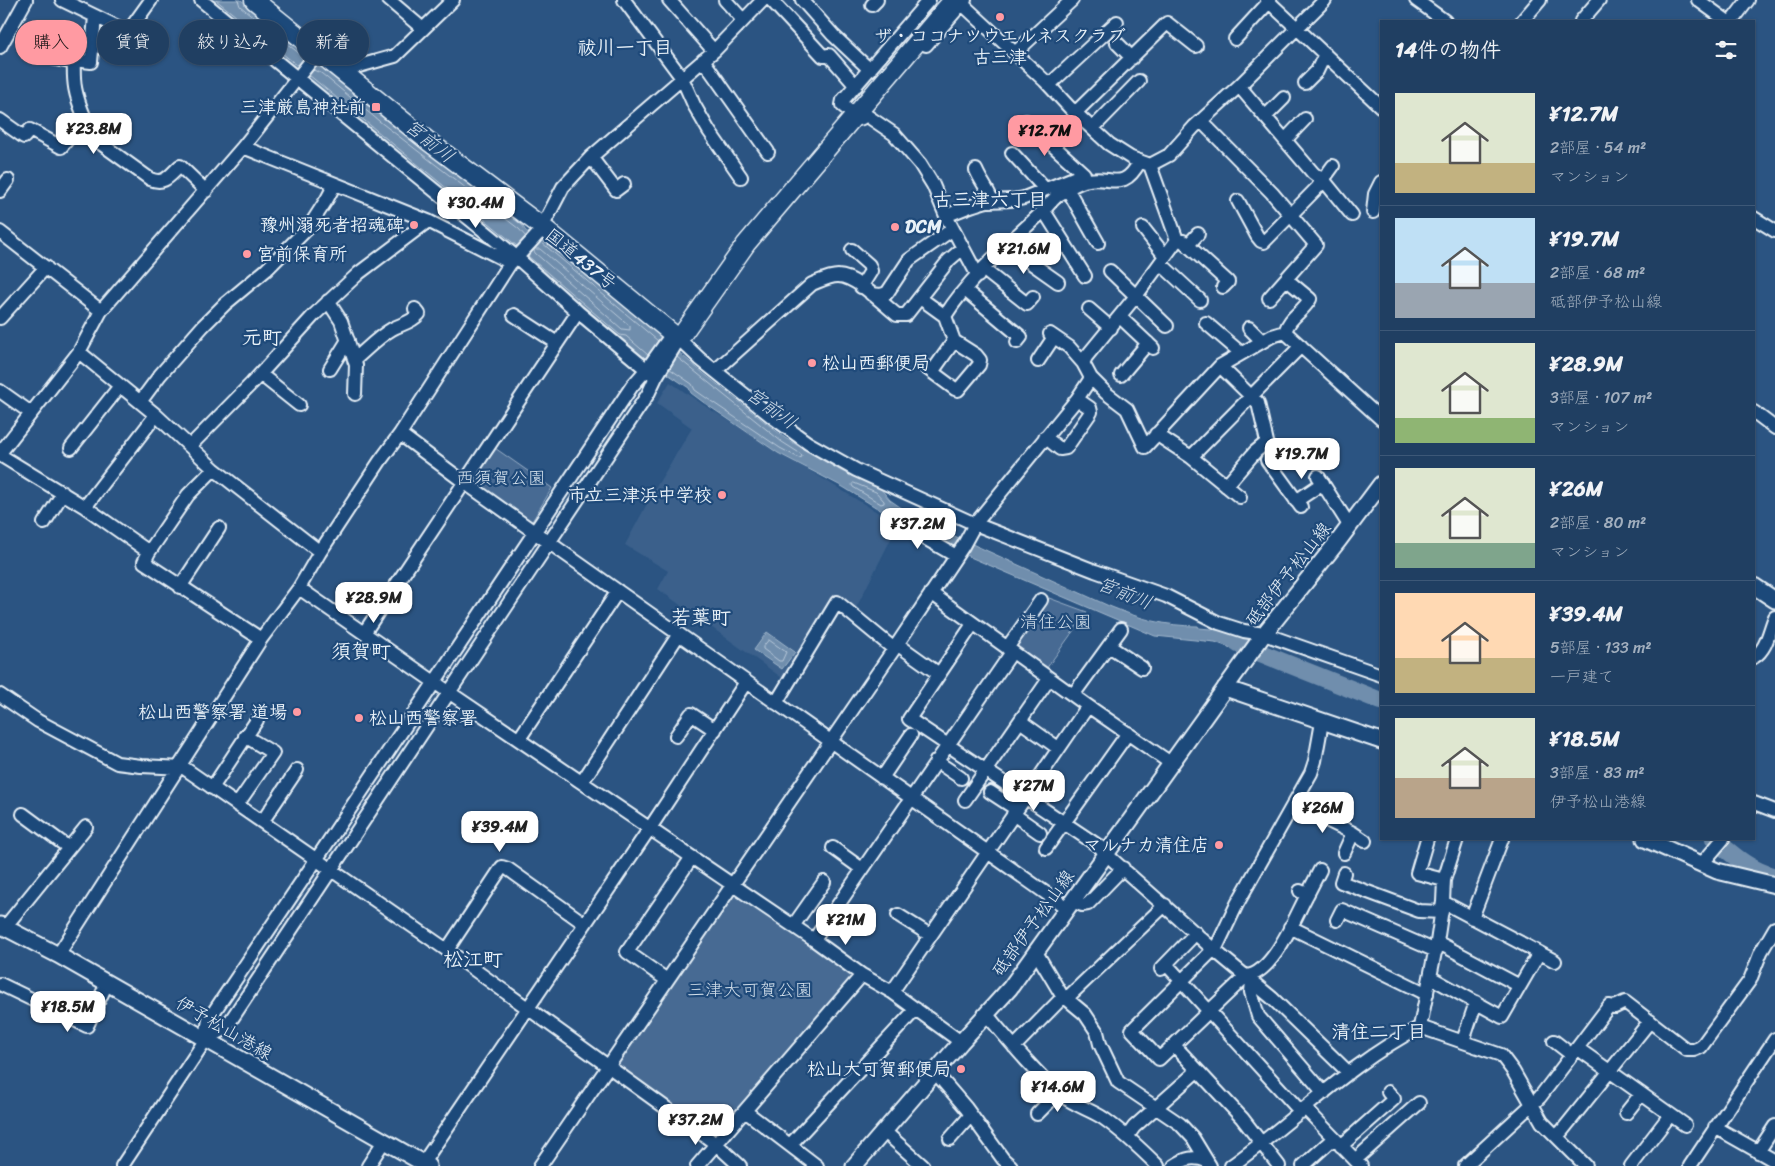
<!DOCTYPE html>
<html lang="ja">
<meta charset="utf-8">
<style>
:root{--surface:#203f62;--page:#2d4a6b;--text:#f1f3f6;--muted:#a2afbe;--line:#3d5877;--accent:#ff9aa2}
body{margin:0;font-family:Sriracha,"Klee One",sans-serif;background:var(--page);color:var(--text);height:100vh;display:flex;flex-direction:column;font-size:19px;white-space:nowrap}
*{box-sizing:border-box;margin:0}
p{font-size:16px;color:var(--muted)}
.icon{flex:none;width:28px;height:28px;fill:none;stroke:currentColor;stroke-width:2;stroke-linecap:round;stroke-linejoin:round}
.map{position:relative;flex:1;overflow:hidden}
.sheet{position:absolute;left:1380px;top:20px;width:375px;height:820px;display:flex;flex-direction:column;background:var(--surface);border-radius:0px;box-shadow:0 1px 4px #0004,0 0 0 1px var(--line)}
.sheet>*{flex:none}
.guide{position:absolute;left:15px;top:20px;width:475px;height:45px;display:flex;gap:10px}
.price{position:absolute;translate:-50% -42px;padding:0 11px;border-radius:10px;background:#fff;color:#222;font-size:16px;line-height:32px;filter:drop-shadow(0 1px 2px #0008)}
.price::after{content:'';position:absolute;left:50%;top:30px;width:15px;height:11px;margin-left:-8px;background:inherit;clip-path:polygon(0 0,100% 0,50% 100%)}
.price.current{background:var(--accent);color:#111}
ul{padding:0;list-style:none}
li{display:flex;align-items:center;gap:15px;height:125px;padding:0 15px}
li+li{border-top:1px solid var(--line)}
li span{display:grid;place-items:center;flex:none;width:140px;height:100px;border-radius:0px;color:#555}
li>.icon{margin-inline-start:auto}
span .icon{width:60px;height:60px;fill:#fffc;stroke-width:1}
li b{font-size:21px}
h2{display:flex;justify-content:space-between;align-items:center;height:60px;padding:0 15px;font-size:21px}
.tag{padding:0 18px;border-radius:22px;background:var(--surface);box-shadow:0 1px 4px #0004,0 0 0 1px var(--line);font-size:18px;line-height:45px}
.tag.current{background:var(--accent);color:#111}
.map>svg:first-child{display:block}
.built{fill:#3a608b}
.green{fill:#476b93;stroke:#98aec6}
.water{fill:#708ead;stroke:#a0b6cb}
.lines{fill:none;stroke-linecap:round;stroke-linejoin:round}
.shore{stroke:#b8c9da;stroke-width:1}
.river{stroke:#708ead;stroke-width:18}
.minor-casing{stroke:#e8f1f8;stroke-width:16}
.major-casing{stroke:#e8f1f8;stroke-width:19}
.highway-casing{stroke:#e8f1f8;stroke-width:21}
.minor{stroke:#1f4a7a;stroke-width:12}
.major{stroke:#1f4a7a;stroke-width:15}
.highway{stroke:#1f4a7a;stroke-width:18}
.poi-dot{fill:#ff9aa2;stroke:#1f4a7a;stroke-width:2}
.labels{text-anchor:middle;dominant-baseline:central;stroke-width:4.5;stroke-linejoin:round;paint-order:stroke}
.poi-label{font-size:18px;font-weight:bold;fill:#e8f1f8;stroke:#1f4a7a;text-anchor:end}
.street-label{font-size:18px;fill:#e8f1f8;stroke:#1f4a7a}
.park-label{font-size:18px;fill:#d0dde9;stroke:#1f4a7a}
.neighbourhood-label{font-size:19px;font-weight:bold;fill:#e8f1f8;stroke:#1f4a7a}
.water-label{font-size:19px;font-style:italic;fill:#d0dde9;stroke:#1f4a7a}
.quarter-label{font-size:20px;font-weight:bold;fill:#e8f1f8;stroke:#1f4a7a}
</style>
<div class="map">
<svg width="1775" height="1166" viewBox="0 0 1775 1166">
<rect width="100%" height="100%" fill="#2b5482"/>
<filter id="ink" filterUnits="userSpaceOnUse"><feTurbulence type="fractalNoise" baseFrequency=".02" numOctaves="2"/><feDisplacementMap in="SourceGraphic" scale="10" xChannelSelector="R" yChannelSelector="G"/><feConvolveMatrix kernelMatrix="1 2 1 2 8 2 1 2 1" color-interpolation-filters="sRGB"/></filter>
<g filter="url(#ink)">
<path class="built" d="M 670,382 L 708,408 L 898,525 L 856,608 L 838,598 L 785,680 L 658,589 L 668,571 L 625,545 L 656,487 L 692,428 L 657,403 Z"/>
<path class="green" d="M 492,446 L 552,488 L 531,523 L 469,481 Z
M 1049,598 L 1087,612 L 1046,669 L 1015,648 Z
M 733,890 L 858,975 L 716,1140 L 613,1064 Z"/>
<path class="water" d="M 208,0 L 241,0 L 304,51 L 308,59 L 319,68 L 322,68 L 382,117 L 523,226 L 525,230 L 535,238 L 542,236 L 703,373 L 785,438 L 841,471 L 880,488 L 890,500 L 919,520 L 1109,606 C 1141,619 1164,626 1198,626 L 1199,628 L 1221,630 L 1252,641 L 1244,653 L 1215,642 L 1155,636 L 949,548 L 916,532 L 843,487 L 778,453 L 703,402 L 691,393 L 689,388 L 636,353 L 623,340 L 618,340 Z
M 767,632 L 795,652 L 782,669 L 754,650 Z"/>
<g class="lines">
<path class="shore" d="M 216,0 L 298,66
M 238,0 L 240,6 L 300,54 L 303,59
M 313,70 L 321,73 L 379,121 L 519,229 L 526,237
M 309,75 L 517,246
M 541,242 L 658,341
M 536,249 L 540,249 L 630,326 L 630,330 L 622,329 L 535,253 L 534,251 Z
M 528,256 L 620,335 L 626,336 L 648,355
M 670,369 L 692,384 L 695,390 L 705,397 L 780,448 L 799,458 L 802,457 L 801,454 L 782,442 L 677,357
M 854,483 L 876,492 L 884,501 L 884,503 L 881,504 L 853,487 L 852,485 Z
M 769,640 L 786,652 L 782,661 L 779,661 L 763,649 L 763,647 Z"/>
<path class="river" d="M 1238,644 L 1381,701
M 1714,839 C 1734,856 1749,870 1775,877"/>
<g class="minor-casing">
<path id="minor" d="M 62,0 L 128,32 L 151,0
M 201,0 L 515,256 L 578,312 L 652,374
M 389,0 L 423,29
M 624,0 L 682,78 L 694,105 L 709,131 L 741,177
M 669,0 L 714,51
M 725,0 L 743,20
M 771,0 L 823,56 L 829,55 L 856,86
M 802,0 L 833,35 L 870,70
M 958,0 L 1045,81 L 1070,108 L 1109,144 L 1131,158 L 1150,165 L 1169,155 L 1194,127 L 1239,86 L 1325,0
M 1267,0 L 1381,107
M 1416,0 L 1445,21
M 1698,0 L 1727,21
M 872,5 L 877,0
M 1522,21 L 1540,0
M 1581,21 L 1599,0
M 1732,21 L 1748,0
M 1235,39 L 1269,2
M 1117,43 L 1132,58
M 926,45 L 965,0
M 0,47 L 26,0
M 1015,53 L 1072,0
M 42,56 L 74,63
M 703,60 L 768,152
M 341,71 L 395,56 L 453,0
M 1305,83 L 1317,71 L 1325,54
M 1049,85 L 1117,22
M 1239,86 L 1313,173 L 1326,183 L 1352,215
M 1076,112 L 1167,23 L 1196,46
M 866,115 L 894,134 L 920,164 L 933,185 L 946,216 L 978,276
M 1265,117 L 1284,98
M 862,118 L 859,119 L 842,105 L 843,100 L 929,0
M 0,120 L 24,137 L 30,130 L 61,147 L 78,127 L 150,179 C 165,185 169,176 180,166 L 206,191
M 1026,121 L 1084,174
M 1201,121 L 1272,193 L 1316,245 L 1269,298
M 78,127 L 84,116 C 75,94 73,84 74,60 L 91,62 L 95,16
M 1093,128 L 1139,81
M 1285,140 L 1305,119
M 243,147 L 428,221 L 511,263
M 1012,153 L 1045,189
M 591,157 L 616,190 L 624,184
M 976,170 C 981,182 988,189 992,201
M 1068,190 L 1098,243
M 0,191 L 8,180
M 1238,201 L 1257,236 L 1261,241 L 1264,242 L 1317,188 L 1333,166
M 1044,211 L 1085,276
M 1373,212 L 1375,194 L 1381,182
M 946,216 C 960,210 974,204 988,201 C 1000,200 1012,201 1024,198 L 1081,175
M 1754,218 L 1775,231
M 1143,228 L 1165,256
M 0,232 L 101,311
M 1177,240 L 1183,241 L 1228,282 L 1223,287
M 1188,245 L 1198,234
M 1007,246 L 1058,282
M 852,250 L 869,265 L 871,271 L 861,287
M 1160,263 L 1200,300
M 984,270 L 1027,304 L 1033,297
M 1110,271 L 1167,326
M 965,290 L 1021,337 L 1017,342
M 871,294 L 881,295 L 887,293 L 909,260 L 953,229
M 920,298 L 945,316 L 954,341 L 976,355 L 980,360 L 979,365 L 958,390 L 955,389 L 924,366
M 328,301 L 341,321 L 356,365 L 355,394
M 1089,309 L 1111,328
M 514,315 L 557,343
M 945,316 C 969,278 1006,246 1039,215 C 1046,209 1052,199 1060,194 C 1067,189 1077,183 1084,181 C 1110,173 1122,195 1140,161
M 1120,317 L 1153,348
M 0,318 L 46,267
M 1206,323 L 1241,353
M 1249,328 L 1262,341
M 1285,332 C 1290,316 1302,313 1310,299 L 1286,279
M 1050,334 L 1069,347 L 1083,363
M 79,352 L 156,415 L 214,469 L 320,552
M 354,360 C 366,350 378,337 392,329 C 401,324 411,323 419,314 L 415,309
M 1038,361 L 1054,337
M 1220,366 L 1258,403 L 1267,442 L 1255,452 L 1226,486
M 330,369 L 348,340
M 715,371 L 812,284 C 820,281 829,276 838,276 C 856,276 883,304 897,315 L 906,315 L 949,260 L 963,248
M 932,372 L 954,341
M 260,374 L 299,405
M 1121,375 L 1148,343
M 1091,378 L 1106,393 L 1127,409 L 1145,447 L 1220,366 L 1272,336 L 1285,332 L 1381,419
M 0,391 L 31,413
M 140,402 L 160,375 L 203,326 L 225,304 L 266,270 L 309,227 L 327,199 L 335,184
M 1754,412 L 1775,428
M 400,434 L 464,482 L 561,551 L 1067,908
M 1156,434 L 1191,457 L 1240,497
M 1045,437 L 1060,449 L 1066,448 L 1091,412 L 1090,408 L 1077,399
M 190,446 L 252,383 L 314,315 L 359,273 L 428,221
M 71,448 L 120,386
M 0,453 L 79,352 L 101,311 L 243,147 L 318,52
M 0,455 L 85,507 L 149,552 L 144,562 L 261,639
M 1191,457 L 1301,346
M 1267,460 L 1301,507
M 1271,466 L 1287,455
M 1318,476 L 1349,525
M 1296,501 L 1323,483
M 85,507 L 156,415
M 895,521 L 956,556
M 44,523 L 63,493
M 149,552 L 188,495 L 214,469
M 180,587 L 219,528
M 299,588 L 450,693 L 814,940 L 862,975 L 892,992 L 961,1042
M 931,593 L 1088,706 L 1172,764
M 973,624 L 909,719 L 1100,847 L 1106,854 L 1214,950 L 1272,998 L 1349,1073
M 364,633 L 578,312
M 897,644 L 939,674
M 1109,646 L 1142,668
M 1007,648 L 1041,600
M 1754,657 C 1767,649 1769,631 1775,617
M 0,695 L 38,721 L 117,763 L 141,766 L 184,768 L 447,950 L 716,1144 L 740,1166
M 1073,695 L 1121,629
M 776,703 L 837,602 L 894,649
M 1020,721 L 1058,748
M 676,736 L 691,714 L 715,730
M 519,739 L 618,591
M 936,761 L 961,778
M 882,778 L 911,735
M 582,782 L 679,634
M 212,788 L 257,720
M 990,792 L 1016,809
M 965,800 L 1049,679
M 1754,803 L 1775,811
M 1294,804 L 1353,833 L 1365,841
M 237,805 L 273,753 L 245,736
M 23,814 L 69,848
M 1013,814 L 1040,833
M 262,822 L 297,770
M 1427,839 L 1417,873 L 1444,880
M 833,848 L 862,869
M 1046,848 L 1128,733
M 1344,853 L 1353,833
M 1701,865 L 1723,839
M 1344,873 L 1341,882 L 1419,911 L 1442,912
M 1300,891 L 1307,895 C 1295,917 1273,974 1246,976 L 1159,1059 L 1132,1030 L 1217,946 L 1237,904 L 1311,773 L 1315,761 L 1322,722
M 1307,895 L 1320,870
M 1072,901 L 1082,905 L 1088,904 L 1123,868
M 1443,902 L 1555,961
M 898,915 L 930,935
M 1472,918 L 1502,839
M 1337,920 L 1342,910 L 1436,951
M 793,926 L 824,882
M 5,927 L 86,827
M 1290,927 L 1427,994
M 814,940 L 1012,652
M 1437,942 L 1520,986
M 447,950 L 502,867 L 508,869 L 585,924
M 1036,952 L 1061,994 L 1085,1014 L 1097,1032 L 1100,1044 L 1118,1082 L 1180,1124 L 1193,1138 L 1210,1166
M 58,955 L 261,639 L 299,588 L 320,552 L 380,461 L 400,434 L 515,256 L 519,255 L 539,233 L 563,187 L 591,157 L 714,51 L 763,0
M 1166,964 L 1301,1112
M 1161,969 L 1196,933
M 1430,977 L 1502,1017 L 1539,953
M 667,980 L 627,952 L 692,857
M 1252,981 L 1251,992 L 1258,1016 L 1324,1093
M 0,984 L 87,1026 L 107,983
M 892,992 L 1088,706
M 1067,998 L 1165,905
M 987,1015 C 1010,1042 1033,1070 1060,1094 C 1073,1105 1089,1109 1103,1118 C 1123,1132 1141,1149 1158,1166
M 1420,1027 L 1437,942 L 1443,902 L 1444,880 L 1457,839
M 206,1039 L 225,1029 L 648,394 L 656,377 L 679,339 L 700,359 L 775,419 L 808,443 L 856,470 L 975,524 L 1095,571 L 1166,596 L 1219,623 L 1244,631 L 1264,634 L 1381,675
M 1463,1041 L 1476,1002
M 1554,1041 L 1572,1055
M 1174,1045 L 1242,1118 L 1279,1166
M 1014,1047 L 1064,996
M 1577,1048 L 1685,1125
M 935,1072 L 966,1108 L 1003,1159 L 1011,1166
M 1305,1108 L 1361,1166
M 745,1111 L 817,1166
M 1626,1113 L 1641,1094
M 1037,1114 L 1059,1092
M 1715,1127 L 1775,1161
M 884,1131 L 923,1166
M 1127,1137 L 1134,1127 L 1197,1071
M 1557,1137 L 1650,1021
M 950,1139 L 971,1115
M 790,1145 L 916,1009
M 1341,1146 L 1394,1099 L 1388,1092
M 1758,1152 L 1775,1126
M 1355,1160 L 1419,1103
M 423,1163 L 650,828 L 746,682
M 122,1166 L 206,1039 L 209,1019 L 316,860 L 632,386 L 647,369 L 672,334
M 368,1166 L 384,1141
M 540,1166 L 894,649 L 963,546 L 975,524 L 1077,399 L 1091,378 L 1083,363 L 1086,357 L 1136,296 L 1177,240 L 1150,165
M 697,1166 L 862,975
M 1174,1166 C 1186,1158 1193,1156 1207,1161
M 1231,1166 C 1294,1121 1350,1063 1420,1027 L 1501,1055 L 1513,1071 L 1542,1122 L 1586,1166
M 1303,1166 L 1334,1138
M 1465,1166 L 1540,1097 L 1609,1006 L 1615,1007 L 1625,1002 L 1687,1050 L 1694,1050 L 1701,1047 L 1750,980 L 1761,952 L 1775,928
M 1631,1166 L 1670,1115
M 1690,1166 L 1775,1039"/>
</g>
<g class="major-casing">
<path id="major" d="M 1754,586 L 1775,600
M 1225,688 L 1381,741
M 1645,839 L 1717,871 L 1775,885
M 0,925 L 58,955 L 428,1166
M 854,1166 L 961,1042 L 1010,988 L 1264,634 L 1339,540 L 1381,484"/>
</g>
<g class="highway-casing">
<path id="highway" d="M 254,0 L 428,141 L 549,232 L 679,339 L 746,244 L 953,0"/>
</g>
<use href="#minor" class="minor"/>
<use href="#major" class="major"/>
<use href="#highway" class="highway"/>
</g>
</g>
<g class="poi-dot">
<circle cx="1000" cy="17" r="5"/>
<rect x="371" y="102" width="10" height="10" rx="2.5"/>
<circle cx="414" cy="225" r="5"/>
<circle cx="895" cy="227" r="5"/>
<circle cx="247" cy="254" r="5"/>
<circle cx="812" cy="363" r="5"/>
<circle cx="722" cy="495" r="5"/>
<circle cx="297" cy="712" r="5"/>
<circle cx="359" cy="718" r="5"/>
<circle cx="1219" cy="845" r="5"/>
<circle cx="961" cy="1069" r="5"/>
</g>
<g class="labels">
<g class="poi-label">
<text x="1000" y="36" text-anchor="middle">ザ・ココナツウエルネスクラブ<tspan x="1000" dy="21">古三津</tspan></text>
<text x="366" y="107">三津厳島神社前</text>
<text x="404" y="225">豫州溺死者招魂碑</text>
<text x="905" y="227" text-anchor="start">DCM</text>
<text x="257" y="254" text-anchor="start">宮前保育所</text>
<text x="822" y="363" text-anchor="start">松山西郵便局</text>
<text x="712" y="495">市立三津浜中学校</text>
<text x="287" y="712">松山西警察署 道場</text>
<text x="369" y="718" text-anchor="start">松山西警察署</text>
<text x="1209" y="845">マルナカ清住店</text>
<text x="951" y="1069">松山大可賀郵便局</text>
</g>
<g class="street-label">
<text transform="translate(581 259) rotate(39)">国道437号</text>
<text transform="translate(1288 574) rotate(-52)">砥部伊予松山線</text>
<text transform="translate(1033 923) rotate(-54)">砥部伊予松山線</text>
<text transform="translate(224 1028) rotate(30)">伊予松山港線</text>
</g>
<g class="park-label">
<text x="501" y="478">西須賀公園</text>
<text x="1056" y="622">清住公園</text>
<text x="750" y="990">三津大可賀公園</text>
</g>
<g class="neighbourhood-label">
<text x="625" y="47">祓川一丁目</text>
<text x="990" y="199">古三津六丁目</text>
<text x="1379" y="1031">清住二丁目</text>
</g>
<g class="water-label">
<text transform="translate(430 141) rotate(39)">宮前川</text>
<text transform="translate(772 408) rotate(36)">宮前川</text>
<text transform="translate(1125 593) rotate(22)">宮前川</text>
</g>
<g class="quarter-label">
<text x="262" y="337">元町</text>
<text x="701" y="617">若葉町</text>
<text x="361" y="651">須賀町</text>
<text x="473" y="959">松江町</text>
</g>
</g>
</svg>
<b class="price" style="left:94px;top:155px">¥23.8M</b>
<b class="price current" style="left:1045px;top:157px">¥12.7M</b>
<b class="price" style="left:476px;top:229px">¥30.4M</b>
<b class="price" style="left:1024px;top:275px">¥21.6M</b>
<b class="price" style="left:1302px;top:480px">¥19.7M</b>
<b class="price" style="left:918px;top:550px">¥37.2M</b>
<b class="price" style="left:374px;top:624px">¥28.9M</b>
<b class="price" style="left:1034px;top:812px">¥27M</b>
<b class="price" style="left:1323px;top:834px">¥26M</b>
<b class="price" style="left:500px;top:853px">¥39.4M</b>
<b class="price" style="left:846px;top:946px">¥21M</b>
<b class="price" style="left:68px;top:1033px">¥18.5M</b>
<b class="price" style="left:1058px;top:1113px">¥14.6M</b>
<b class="price" style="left:696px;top:1146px">¥37.2M</b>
<div class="guide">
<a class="tag current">購入</a>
<a class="tag">賃貸</a>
<a class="tag">絞り込み</a>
<a class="tag">新着</a>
</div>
<section class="sheet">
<h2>14件の物件<svg class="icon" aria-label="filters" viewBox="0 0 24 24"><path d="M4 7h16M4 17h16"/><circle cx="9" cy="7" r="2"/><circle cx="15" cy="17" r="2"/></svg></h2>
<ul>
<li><span style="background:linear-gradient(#dfe7d0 70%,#c2b280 0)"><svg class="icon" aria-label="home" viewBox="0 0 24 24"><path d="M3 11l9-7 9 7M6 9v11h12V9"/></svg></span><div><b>¥12.7M</b><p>2部屋 · 54 m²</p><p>マンション</p></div></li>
<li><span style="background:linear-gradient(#bfe0f5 65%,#9aa5b1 0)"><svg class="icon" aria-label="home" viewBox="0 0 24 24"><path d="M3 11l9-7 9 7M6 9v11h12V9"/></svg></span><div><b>¥19.7M</b><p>2部屋 · 68 m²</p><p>砥部伊予松山線</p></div></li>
<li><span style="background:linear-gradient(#dfe7d0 75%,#8fb573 0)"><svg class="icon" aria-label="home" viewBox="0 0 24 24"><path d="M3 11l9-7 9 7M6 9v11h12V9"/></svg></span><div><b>¥28.9M</b><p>3部屋 · 107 m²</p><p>マンション</p></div></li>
<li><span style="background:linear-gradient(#dfe7d0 75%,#7fa58c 0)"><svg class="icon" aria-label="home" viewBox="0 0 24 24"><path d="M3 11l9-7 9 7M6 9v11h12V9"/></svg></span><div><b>¥26M</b><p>2部屋 · 80 m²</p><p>マンション</p></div></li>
<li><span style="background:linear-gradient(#ffd9b3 65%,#c2b280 0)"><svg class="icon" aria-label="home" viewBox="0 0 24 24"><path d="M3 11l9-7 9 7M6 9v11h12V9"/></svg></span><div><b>¥39.4M</b><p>5部屋 · 133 m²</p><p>一戸建て</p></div></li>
<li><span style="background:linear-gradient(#dfe7d0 60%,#b9a48a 0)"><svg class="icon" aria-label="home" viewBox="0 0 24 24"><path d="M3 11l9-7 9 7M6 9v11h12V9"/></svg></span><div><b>¥18.5M</b><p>3部屋 · 83 m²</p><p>伊予松山港線</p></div></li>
</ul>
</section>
</div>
